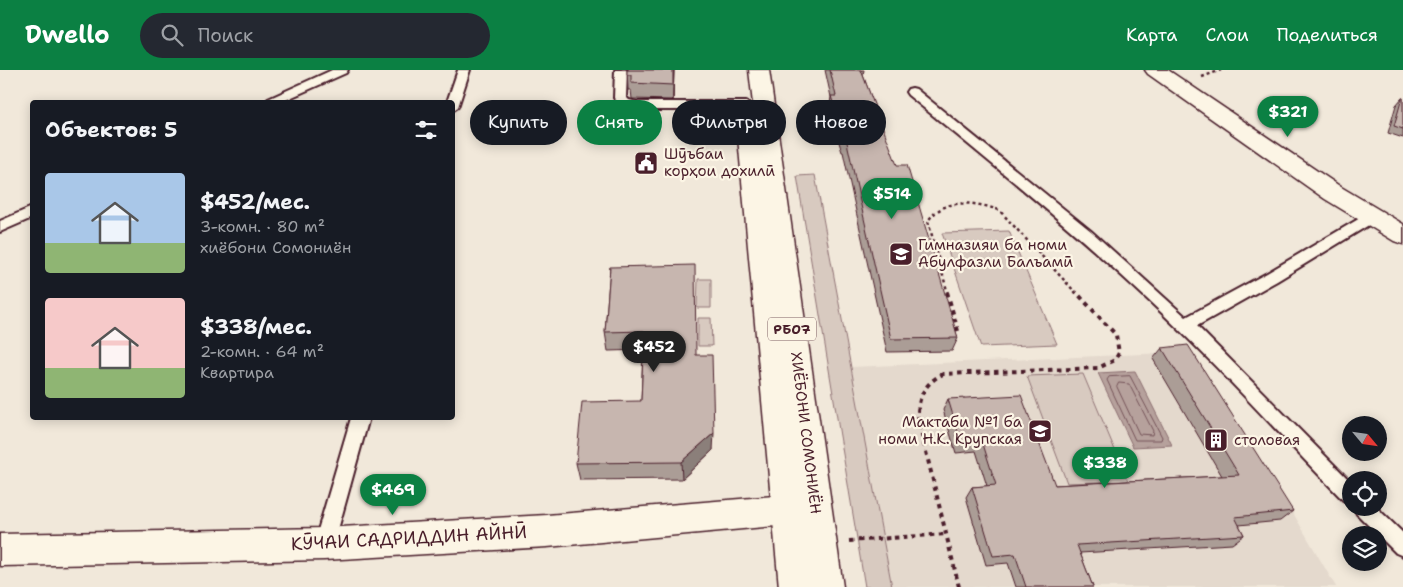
<!DOCTYPE html>
<html lang="ru">
<meta charset="utf-8">
<style>
:root{--surface:#171b24;--page:#242831;--text:#f1f3f6;--muted:#9ea1a6;--accent:#0b8043}
body{margin:0;font-family:"Shantell Sans",sans-serif;background:var(--page);color:var(--text);height:100vh;display:flex;flex-direction:column;font-size:19px;white-space:nowrap}
*{box-sizing:border-box;margin:0}
p{font-size:16px;color:var(--muted)}
.icon{flex:none;width:28px;height:28px;fill:none;stroke:currentColor;stroke-width:2;stroke-linecap:round;stroke-linejoin:round}
.map{position:relative;flex:1;overflow:hidden}
.drawer{position:absolute;left:30px;top:30px;width:425px;height:320px;display:flex;flex-direction:column;background:var(--surface);border-radius:5px;box-shadow:0 2px 12px #0003}
.drawer>*{flex:none}
.top-card{position:absolute;left:470px;top:30px;width:475px;height:45px;display:flex;gap:10px}
.needle{width:32px;rotate:119deg}
.buttons{position:absolute;left:1342px;top:346px;display:grid;gap:10px}
.buttons a{display:grid;place-items:center;width:45px;height:45px;border-radius:50%;background:var(--surface);box-shadow:0 2px 12px #0003;font-size:25px}
.price{position:absolute;translate:-50% -42px;padding:0 11px;border-radius:18px;background:var(--accent);color:#fff;font-size:16px;line-height:32px;filter:drop-shadow(0 1px 2px #0008)}
.price::after{content:'';position:absolute;left:50%;top:30px;width:15px;height:11px;margin-left:-8px;background:inherit;clip-path:polygon(0 0,100% 0,50% 100%)}
.price.active{background:#222;color:#fff}
ul{padding:0;list-style:none}
li{display:flex;align-items:center;gap:15px;height:125px;padding:0 15px}
li span{display:grid;place-items:center;flex:none;width:140px;height:100px;border-radius:5px;color:#555}
li>.icon{margin-inline-start:auto}
span .icon{width:60px;height:60px;fill:#fffc;stroke-width:1}
li b{font-size:21px}
h2{display:flex;justify-content:space-between;align-items:center;height:60px;padding:0 15px;font-size:21px}
.pill{padding:0 18px;border-radius:22px;background:var(--surface);box-shadow:0 2px 12px #0003;font-size:18px;line-height:45px}
.pill.active{background:var(--accent);color:#fff}
header{display:flex;align-items:center;gap:30px;box-sizing:border-box;height:70px;padding:0 25px;background:var(--accent);color:#fff}
header strong{font-size:24px}
nav{display:flex;gap:28px;margin-inline-start:auto;font-size:18px}
.search{width:350px;height:45px;background:var(--page);display:flex;align-items:center;gap:12px;box-sizing:border-box;padding:0 18px;border-radius:28px;color:var(--muted);font-size:19px}
.map>svg:first-child{display:block}
.built{fill:#e4d9cd}
.green{fill:#d8cac0;stroke:#917476}
.water{fill:#b6a19c;stroke:#8b6d6f}
.lines{fill:none;stroke-linecap:round;stroke-linejoin:round}
.shore{stroke:#755358;stroke-width:1}
.service-casing{stroke:#4a1f2b;stroke-width:4}
.minor-casing{stroke:#4a1f2b;stroke-width:3}
.tertiary-casing{stroke:#4a1f2b;stroke-width:3}
.trunk-casing{stroke:#4a1f2b;stroke-width:3}
.path-far1{stroke:#4a1f2b;stroke-width:2.5;stroke-dasharray:3 3;stroke-linecap:butt}
.path{stroke:#4a1f2b;stroke-width:4;stroke-dasharray:4.5 4.5;stroke-linecap:butt}
.service{fill:#fcf5e5;fill-rule:evenodd}
.minor{fill:#fcf5e5;fill-rule:evenodd}
.tertiary{fill:#fcf5e5;fill-rule:evenodd}
.trunk{fill:#fcf5e5;fill-rule:evenodd}
.wall{fill:#ab9d96;stroke:#4a1f2b}
.shaded-wall{fill:#8b7f7a;stroke:#4a1f2b}
.building{fill:#c7b6af;stroke:#4a1f2b}
.labels{text-anchor:middle;dominant-baseline:central;stroke-width:4.5;stroke-linejoin:round;paint-order:stroke}
.shield{fill:#fcf5e5;stroke:#7f5f63;stroke-width:1}
.shield-label{font-size:14px;font-weight:bold;fill:#4a1f2b}
.poi-label{font-size:15px;fill:#4a1f2b;stroke:#fcf5e5;text-anchor:start}
.street-label{font-size:15px;fill:#4a1f2b;stroke:#fcf5e5}
.near-street-label{font-size:18px;fill:#4a1f2b;stroke:#fcf5e5}
</style>
<header>
<strong>Dwello</strong>
<div class="search"><svg class="icon" aria-label="search" viewBox="0 0 24 24"><circle cx="10" cy="10" r="6"/><path d="M15 15l6 6"/></svg>Поиск</div>
<nav><a>Карта</a><a>Слои</a><a>Поделиться</a></nav>
</header>
<div class="map">
<svg width="1403" height="517" viewBox="0 0 1403 517">
<rect width="100%" height="100%" fill="#f1e8da"/>
<filter id="ink" filterUnits="userSpaceOnUse"><feTurbulence type="fractalNoise" baseFrequency=".02" numOctaves="2"/><feDisplacementMap in="SourceGraphic" scale="10" xChannelSelector="R" yChannelSelector="G"/><feConvolveMatrix kernelMatrix="1 2 1 2 8 2 1 2 1" color-interpolation-filters="sRGB"/></filter>
<g filter="url(#ink)">
<path class="built" d="M 1188,282 L 1282,424 L 1336,517 L 865,517 L 829,298 Z"/>
<path class="green" d="M 815,105 L 892,517 L 865,517 L 797,106 Z
M 1009,161 L 1057,274 L 981,277 L 942,163 Z
M 698,209 L 711,209 L 711,238 L 697,238 Z
M 698,248 L 711,248 L 712,276 L 698,276 Z
M 1083,304 L 1128,411 L 1067,413 L 1027,306 Z"/>
<path class="water" d="M 1135,301 L 1172,375 L 1133,377 L 1098,303 Z"/>
<g class="lines">
<path class="shore" d="M 1130,306 L 1162,367 L 1161,370 L 1135,370 L 1107,310 L 1109,307 Z
M 1119,313 L 1129,314 L 1153,361 L 1152,365 L 1139,364 L 1117,317 Z"/>
<g class="service-casing">
<path id="service" d="M 332,0 L 348,0 L 346,3 L 281,32 L 266,32 L 268,29 Z
M 458,0 L 470,0 L 458,37 L 452,41 L 452,32 L 447,32 Z
M 615,0 L 627,0 L 626,27 L 629,30 L 637,32 L 746,32 L 752,36 L 746,40 L 637,40 L 621,36 L 614,28 Z
M 912,18 L 916,19 L 1091,161 L 1186,247 L 1267,203 L 1367,144 L 1377,144 L 1379,147 L 1377,150 L 1277,211 L 1197,256 L 1351,412 L 1351,434 L 1344,431 C 1278,363 1216,293 1146,228 C 1070,157 989,91 908,25 L 906,22 L 908,19 Z
M 32,137 L 32,148 L 0,162 L 0,151 Z
M 351,348 L 369,348 L 334,474 L 331,481 L 324,483 L 317,481 L 314,474 Z
M 1354,438 L 1377,438 L 1403,463 L 1403,486 L 1396,483 L 1357,444 Z"/>
</g>
<g class="minor-casing">
<path id="minor" d="M 787,425 L 799,429 L 803,440 L 799,451 L 787,455 L 547,477 L 324,490 L 0,496 L 0,464 L 324,458 L 547,445 Z"/>
</g>
<g class="tertiary-casing">
<path id="tertiary" d="M 1145,0 L 1168,0 L 1341,117 L 1403,154 L 1403,174 L 1394,171 L 1325,129 L 1148,4 Z"/>
</g>
<g class="trunk-casing">
<path id="trunk" d="M 749,0 L 769,0 L 843,517 L 779,517 L 737,56 L 740,51 L 748,49 L 755,51 Z"/>
</g>
<path class="path-far1" d="M 1202,7 L 1221,0
M 948,224 L 928,151 C 944,127 975,132 999,140 L 1077,224"/>
<path class="path" d="M 947,222 L 958,261
M 849,471 L 946,464
M 959,517 L 918,349 C 917,329 924,313 943,304 L 1098,298 L 1115,290 L 1119,283 L 1116,265 L 1076,222"/>
<use href="#service" class="service"/>
<use href="#minor" class="minor"/>
<use href="#tertiary" class="tertiary"/>
<use href="#trunk" class="trunk"/>
</g>
<path class="wall" d="M 627,0 L 674,0 L 673,30 L 632,29 L 631,20 L 628,20 Z
M 825,0 L 864,0 L 863,5 L 958,268 L 952,281 L 887,282 L 843,82 L 842,82 L 829,40 L 831,27 Z
M 1402,28 L 1403,28 L 1403,68 L 1388,63 L 1396,35 Z
M 610,197 L 696,285 L 713,380 L 682,409 L 580,410 L 576,393 L 641,331 L 643,280 L 608,281 L 605,262 Z
M 1162,278 L 1293,441 L 1280,451 L 1239,455 L 1244,465 L 1232,474 L 1080,483 L 1093,517 L 1016,517 L 1008,493 L 986,495 L 966,427 L 972,417 L 987,416 L 976,381 L 956,383 L 943,340 L 948,329 L 1055,415 L 1222,406 L 1153,289 Z"/>
<path class="shaded-wall" d="M 673,0 L 674,0 L 673,30 Z
M 714,363 L 713,380 L 682,409 L 681,392 Z"/>
<path class="building" d="M 627,0 L 673,0 L 673,15 L 631,13 L 631,5 L 627,5 Z
M 830,0 L 861,0 L 897,95 L 907,95 L 958,268 L 891,269 L 846,68 L 844,68 L 831,26 L 836,26 Z
M 1402,28 L 1403,28 L 1403,59 L 1394,56 Z
M 695,195 L 696,285 L 712,285 L 714,363 L 681,392 L 576,393 L 582,332 L 641,331 L 644,261 L 605,262 L 610,197 Z
M 1188,275 L 1293,441 L 1235,447 L 1244,465 L 1077,475 L 1093,517 L 1026,517 L 1015,484 L 993,486 L 972,417 L 996,415 L 982,371 L 961,372 L 948,329 L 1021,325 L 1055,415 L 1239,405 L 1162,278 Z"/>
</g>
<defs>
<g id="civic-square" transform="scale(1.25)"><rect x="-9" y="-9" width="18" height="18" rx="4" fill="#4a1f2b" stroke="#fcf5e5"/><path d="M-.6-6.5H3V-4.5H.6V-3L4-1V1h2V6H-6V1h2V-1L-.6-3ZM-1.2 2.5V6h2.4V2.5Z" fill="#fff"/></g>
<g id="school-square" transform="scale(1.25)"><rect x="-9" y="-9" width="18" height="18" rx="4" fill="#4a1f2b" stroke="#fcf5e5"/><path d="M0-5L7-2L0 1L-7-2ZM-4 1L0 2.5L4 1V4Q0 6-4 4Z" fill="#fff"/></g>
<g id="building-square" transform="scale(1.25)"><rect x="-9" y="-9" width="18" height="18" rx="4" fill="#4a1f2b" stroke="#fcf5e5"/><path d="M-4-6H4V6H1V3H-1V6H-4ZM-2.5-4.3h1.7v1.8h-1.7ZM.8-4.3h1.7v1.8H.8ZM-2.5-1h1.7V.8h-1.7ZM.8-1h1.7V.8H.8Z" fill="#fff"/></g>
</defs>
<g fill-rule="evenodd">
<use href="#civic-square" x="646" y="93"/>
<use href="#school-square" x="901" y="184"/>
<use href="#school-square" x="1040" y="361"/>
<use href="#building-square" x="1216" y="370"/>
</g>
<g class="labels">
<rect class="shield" x="768" y="247.5" width="48" height="23" rx="4"/>
<g class="shield-label">
<text x="792" y="259">РБ07</text>
</g>
<g class="poi-label">
<text x="664" y="84">Шӯъбаи<tspan x="664" dy="17">корҳои дохилӣ</tspan></text>
<text x="918" y="175">Гимназияи ба номи<tspan x="918" dy="17">Абулфазли Балъамӣ</tspan></text>
<text x="1022" y="352" text-anchor="end">Мактаби №1 ба<tspan x="1022" dy="17">номи Н.К. Крупская</tspan></text>
<text x="1234" y="370">столовая</text>
</g>
<g class="street-label">
<text transform="translate(806 363) rotate(83)">ХИЁБОНИ СОМОНИЁН</text>
</g>
<g class="near-street-label">
<text transform="translate(409 468) rotate(-3)">КӮЧАИ САДРИДДИН АЙНӢ</text>
</g>
</g>
</svg>
<div class="buttons">
<a><svg class="needle" viewBox="-14 -14 28 28"><path d="M0-13l5 13h-10z" fill="#e53935"/><path d="M0 13l5-13h-10z" fill="#9ea1a6"/></svg></a>
<a><svg class="icon" aria-label="locate" viewBox="0 0 24 24"><circle cx="12" cy="12" r="6"/><path d="M12 2v4M12 18v4M2 12h4M18 12h4"/></svg></a>
<a><svg class="icon" aria-label="layers" viewBox="0 0 24 24"><path d="M12 4l9 5-9 5-9-5zM3 14l9 5 9-5"/></svg></a>
</div>
<b class="price" style="left:1288px;top:68px">$321</b>
<b class="price" style="left:892px;top:150px">$514</b>
<b class="price active" style="left:654px;top:303px">$452</b>
<b class="price" style="left:1105px;top:419px">$338</b>
<b class="price" style="left:393px;top:446px">$469</b>
<div class="top-card">
<a class="pill">Купить</a>
<a class="pill active">Снять</a>
<a class="pill">Фильтры</a>
<a class="pill">Новое</a>
</div>
<section class="drawer">
<h2>Объектов: 5<svg class="icon" aria-label="filters" viewBox="0 0 24 24"><path d="M4 7h16M4 17h16"/><circle cx="9" cy="7" r="2"/><circle cx="15" cy="17" r="2"/></svg></h2>
<ul>
<li><span style="background:linear-gradient(#a9c7e8 70%,#8fb573 0)"><svg class="icon" aria-label="home" viewBox="0 0 24 24"><path d="M3 11l9-7 9 7M6 9v11h12V9"/></svg></span><div><b>$452/мес.</b><p>3-комн. · 80 m²</p><p>хиёбони Сомониён</p></div></li>
<li><span style="background:linear-gradient(#f6c9c9 70%,#8fb573 0)"><svg class="icon" aria-label="home" viewBox="0 0 24 24"><path d="M3 11l9-7 9 7M6 9v11h12V9"/></svg></span><div><b>$338/мес.</b><p>2-комн. · 64 m²</p><p>Квартира</p></div></li>
</ul>
</section>
</div>
